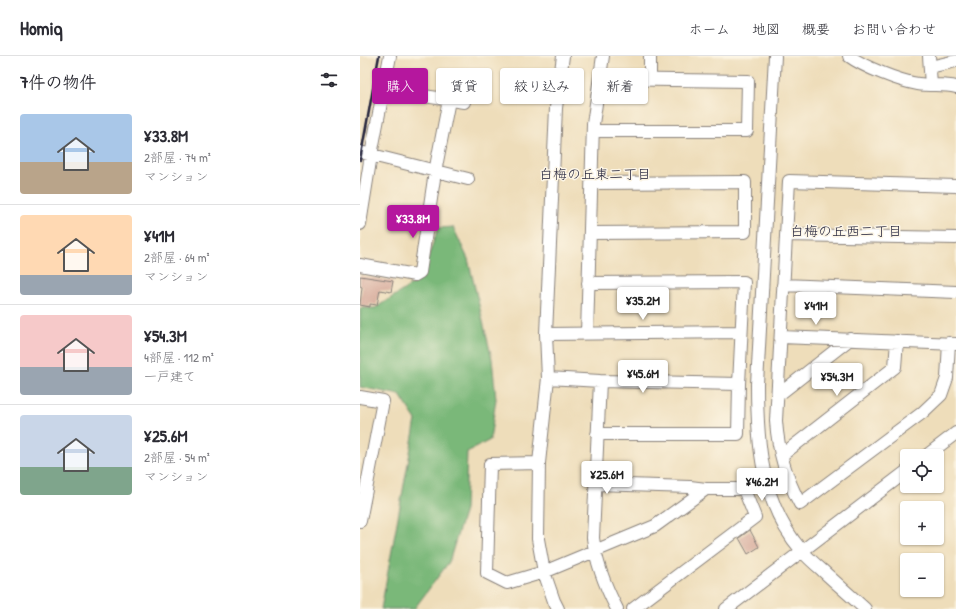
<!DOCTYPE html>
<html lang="ja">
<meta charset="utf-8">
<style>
:root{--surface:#fff;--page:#f2f2f3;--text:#2b2b33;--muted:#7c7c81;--line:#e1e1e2;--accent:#b5179e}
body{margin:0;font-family:"Patrick Hand","Klee One",sans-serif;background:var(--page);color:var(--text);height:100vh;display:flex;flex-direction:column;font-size:15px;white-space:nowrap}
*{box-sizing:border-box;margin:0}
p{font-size:13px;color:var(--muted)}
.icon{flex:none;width:22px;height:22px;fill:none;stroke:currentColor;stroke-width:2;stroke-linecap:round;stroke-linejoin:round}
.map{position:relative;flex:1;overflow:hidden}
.drawer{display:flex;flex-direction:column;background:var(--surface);width:360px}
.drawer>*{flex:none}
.guide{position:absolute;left:12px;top:12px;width:380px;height:36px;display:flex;gap:8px}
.fabs{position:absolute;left:540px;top:393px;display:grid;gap:8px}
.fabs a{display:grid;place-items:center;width:44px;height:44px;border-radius:4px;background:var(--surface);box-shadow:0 1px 3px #0004;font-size:20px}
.price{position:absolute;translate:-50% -34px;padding:0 9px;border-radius:4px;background:#fff;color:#222;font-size:13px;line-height:26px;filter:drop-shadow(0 1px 2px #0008)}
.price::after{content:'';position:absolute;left:50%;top:24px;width:12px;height:9px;margin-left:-6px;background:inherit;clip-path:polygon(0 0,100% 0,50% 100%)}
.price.current{background:var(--accent);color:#fff}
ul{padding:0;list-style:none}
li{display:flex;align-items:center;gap:12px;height:100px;padding:0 20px}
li+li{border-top:1px solid var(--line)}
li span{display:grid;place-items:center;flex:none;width:112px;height:80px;border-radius:4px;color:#555}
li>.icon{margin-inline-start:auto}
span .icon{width:48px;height:48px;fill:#fffc;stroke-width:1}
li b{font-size:17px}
h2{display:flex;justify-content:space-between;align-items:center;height:48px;padding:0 20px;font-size:17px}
.pill{padding:0 14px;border-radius:4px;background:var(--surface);box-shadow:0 1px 3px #0004;font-size:14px;line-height:36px}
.pill.current{background:var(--accent);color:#fff}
header{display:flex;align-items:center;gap:24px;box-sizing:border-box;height:56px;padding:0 20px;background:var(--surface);border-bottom:1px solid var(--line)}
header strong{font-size:19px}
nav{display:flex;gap:22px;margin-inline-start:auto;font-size:14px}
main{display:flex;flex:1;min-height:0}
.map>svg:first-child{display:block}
.forest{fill:#7ab879;stroke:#4e6d5a}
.building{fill:#d2a091}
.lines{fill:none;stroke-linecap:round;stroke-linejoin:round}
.minor-casing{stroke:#88807a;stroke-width:14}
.minor{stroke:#fff;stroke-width:12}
.rail{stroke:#22223b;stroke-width:2.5}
.labels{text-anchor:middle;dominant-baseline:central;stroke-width:3;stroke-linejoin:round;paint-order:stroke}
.neighbourhood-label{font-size:14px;fill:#22223b;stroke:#fcf5e5}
</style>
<header>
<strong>Homiq</strong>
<nav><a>ホーム</a><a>地図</a><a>概要</a><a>お問い合わせ</a></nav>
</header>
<main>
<section class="drawer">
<h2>7件の物件<svg class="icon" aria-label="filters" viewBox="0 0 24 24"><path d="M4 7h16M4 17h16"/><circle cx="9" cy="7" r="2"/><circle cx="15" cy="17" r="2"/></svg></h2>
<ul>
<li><span style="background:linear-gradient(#a9c7e8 60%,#b9a48a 0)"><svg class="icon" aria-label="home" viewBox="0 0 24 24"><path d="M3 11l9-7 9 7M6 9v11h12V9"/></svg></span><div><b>¥33.8M</b><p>2部屋 · 74 m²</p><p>マンション</p></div></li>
<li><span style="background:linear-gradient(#ffd9b3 75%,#9aa5b1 0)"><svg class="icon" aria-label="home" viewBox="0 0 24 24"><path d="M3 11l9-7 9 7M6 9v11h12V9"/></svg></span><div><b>¥41M</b><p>2部屋 · 64 m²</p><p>マンション</p></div></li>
<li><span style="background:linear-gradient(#f6c9c9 65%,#9aa5b1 0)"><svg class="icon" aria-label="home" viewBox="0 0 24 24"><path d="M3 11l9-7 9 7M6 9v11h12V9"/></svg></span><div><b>¥54.3M</b><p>4部屋 · 112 m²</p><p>一戸建て</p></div></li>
<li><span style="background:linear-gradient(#c9d6e8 65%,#7fa58c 0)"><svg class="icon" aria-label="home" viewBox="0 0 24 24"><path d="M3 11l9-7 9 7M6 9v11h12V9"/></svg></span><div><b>¥25.6M</b><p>2部屋 · 54 m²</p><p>マンション</p></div></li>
</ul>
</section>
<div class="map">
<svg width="596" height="553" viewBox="0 0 596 553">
<rect width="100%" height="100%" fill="#fcf5e5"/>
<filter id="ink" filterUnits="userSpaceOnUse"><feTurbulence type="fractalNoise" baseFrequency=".025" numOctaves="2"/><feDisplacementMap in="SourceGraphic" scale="8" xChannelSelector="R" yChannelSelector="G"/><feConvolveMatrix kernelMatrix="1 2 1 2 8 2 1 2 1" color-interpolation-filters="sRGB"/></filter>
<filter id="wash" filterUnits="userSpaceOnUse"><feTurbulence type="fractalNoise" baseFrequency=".012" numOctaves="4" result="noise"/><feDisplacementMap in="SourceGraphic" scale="16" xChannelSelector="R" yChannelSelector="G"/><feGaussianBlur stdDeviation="0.9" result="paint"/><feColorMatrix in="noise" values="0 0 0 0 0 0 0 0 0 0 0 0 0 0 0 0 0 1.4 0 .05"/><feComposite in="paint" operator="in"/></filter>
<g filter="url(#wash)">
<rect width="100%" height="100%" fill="#eeddba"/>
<path class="forest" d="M 93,171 L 108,203 L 132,303 L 136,343 L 130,384 L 107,396 L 105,454 L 89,506 L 54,553 L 21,553 L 56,364 L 40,339 L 0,331 L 0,252 L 15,252 L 61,223 L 78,172 Z"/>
<g id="blocks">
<path class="building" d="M 0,220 L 33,225 L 31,236 L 20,234 L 17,249 L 10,248 L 10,251 L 0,249 L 2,231 L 0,230 Z
M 390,474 L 399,491 L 388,498 L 379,482 Z"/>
</g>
</g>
<g filter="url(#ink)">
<use href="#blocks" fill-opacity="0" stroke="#88807a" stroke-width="1"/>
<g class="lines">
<g class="minor-casing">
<path id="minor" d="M 415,0 L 397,328 C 397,387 401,448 442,495 C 448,502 455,508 462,514 C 476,527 491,540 505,553
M 489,0 C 504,11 539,25 558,28 C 571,30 584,28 596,31
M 569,0 L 571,29
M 570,11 L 596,5
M 290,23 L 290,0
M 24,34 L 104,46
M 233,75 L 387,75 L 388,25 L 240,23
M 0,96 L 108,123
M 0,168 L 11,99 L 30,0
M 230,177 L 385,176 L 385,126 L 232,127
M 426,179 L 596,182
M 0,209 L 55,219 L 60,216 L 75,116 L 89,44
M 228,227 L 384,226 L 379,328 L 378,378 L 237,378
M 423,229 L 596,236
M 186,278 L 381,276
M 227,278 L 233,68 L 243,0
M 421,281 L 596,288
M 589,287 L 587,322 L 581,339 L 562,357 L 440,448 C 426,422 418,394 416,365 L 429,125 L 596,130
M 188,322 L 240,325 L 379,328
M 240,325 L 233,482 C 236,507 245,530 257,553
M 417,340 L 490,283
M 0,341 L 23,345 L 0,465
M 422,399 L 535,311 L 537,285
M 566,400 L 596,377
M 179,407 L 130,408 L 127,517 L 147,527 L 184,516 L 295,470 L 346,433
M 236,428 L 330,431 L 346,433 L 382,433 L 385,436 L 395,461 L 273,553
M 198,553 L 194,545 L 184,516 L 178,483 L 179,407 L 188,322 L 186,278 L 196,52 L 203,0
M 366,553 L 547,415"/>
</g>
<use href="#minor" class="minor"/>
<path class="rail" d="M 0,104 L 19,0"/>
</g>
</g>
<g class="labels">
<g class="neighbourhood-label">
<text x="235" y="117">白梅の丘東二丁目</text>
<text x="486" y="174">白梅の丘西二丁目</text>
</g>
</g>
</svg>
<div class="fabs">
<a><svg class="icon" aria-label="locate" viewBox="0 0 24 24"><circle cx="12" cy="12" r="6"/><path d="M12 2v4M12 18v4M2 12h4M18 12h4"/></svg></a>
<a>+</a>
<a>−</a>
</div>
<b class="price current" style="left:53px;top:183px">¥33.8M</b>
<b class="price" style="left:283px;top:265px">¥35.2M</b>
<b class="price" style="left:456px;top:270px">¥41M</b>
<b class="price" style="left:283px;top:338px">¥45.6M</b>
<b class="price" style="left:477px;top:341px">¥54.3M</b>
<b class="price" style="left:247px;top:439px">¥25.6M</b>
<b class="price" style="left:402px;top:446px">¥46.2M</b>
<div class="guide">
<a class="pill current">購入</a>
<a class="pill">賃貸</a>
<a class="pill">絞り込み</a>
<a class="pill">新着</a>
</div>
</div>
</main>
